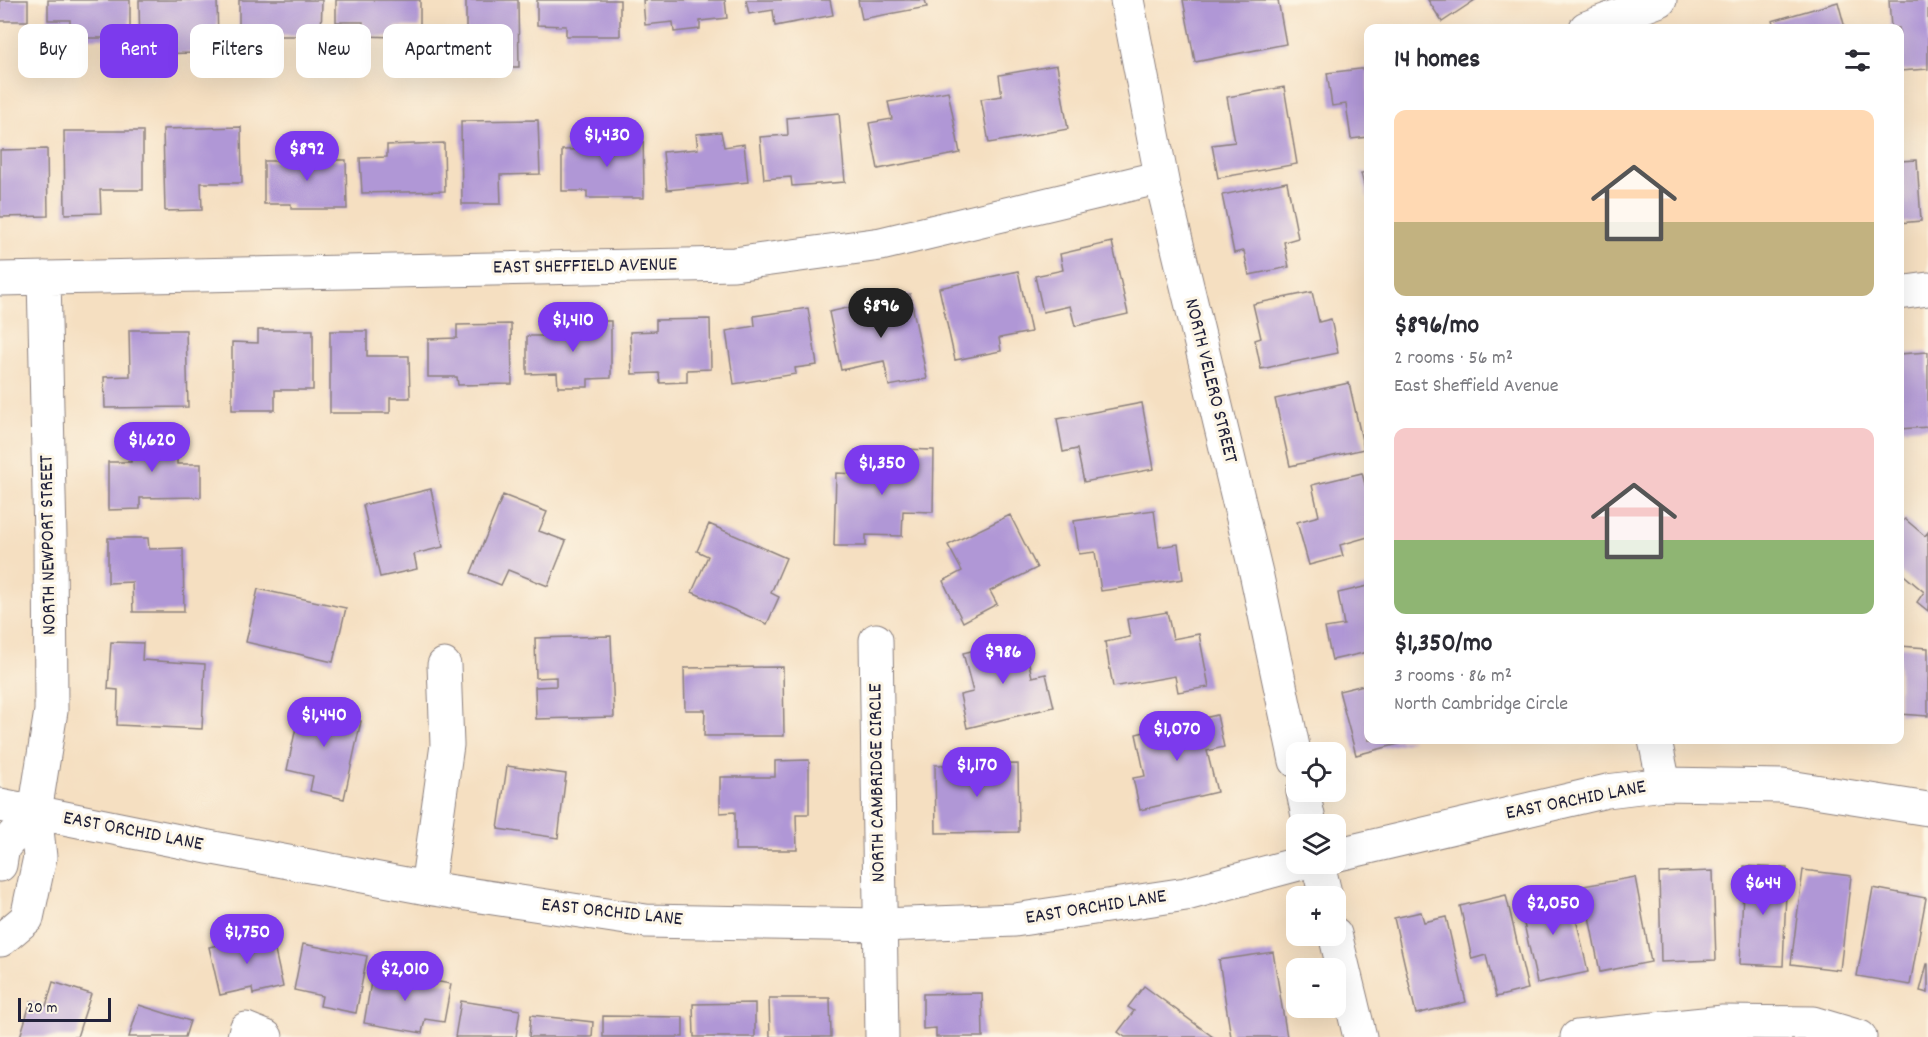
<!DOCTYPE html>
<meta charset="utf-8">
<style>
:root{--surface:#fff;--page:#f7f7f7;--text:#2b2b33;--muted:#7c7c81;--accent:#7c3aed}
body{margin:0;font-family:Dekko,sans-serif;background:var(--page);color:var(--text);height:100vh;display:flex;flex-direction:column;font-size:22px;white-space:nowrap}
*{box-sizing:border-box;margin:0}
p{font-size:20px;color:var(--muted)}
.icon{flex:none;width:33px;height:33px;fill:none;stroke:currentColor;stroke-width:2;stroke-linecap:round;stroke-linejoin:round}
.map{position:relative;flex:1;overflow:hidden}
.panel{position:absolute;left:1364px;top:24px;width:540px;height:720px;display:flex;flex-direction:column;background:var(--surface);border-radius:12px;box-shadow:0 6px 24px #0002}
.panel>*{flex:none}
.banner{position:absolute;left:18px;top:24px;width:570px;height:54px;display:flex;gap:12px}
.buttons{position:absolute;left:1286px;top:742px;display:grid;gap:12px}
.buttons a{display:grid;place-items:center;width:60px;height:60px;border-radius:12px;background:var(--surface);box-shadow:0 6px 24px #0002;font-size:30px}
.scale{position:absolute;left:18px;bottom:15px;width:93px;box-sizing:border-box;padding-left:6px;border:3px solid #22223b;border-top:0;font-size:16px;line-height:21px;white-space:nowrap;color:#22223b;-webkit-text-stroke:4px #fcf5e5;paint-order:stroke}
.price{position:absolute;translate:-50% -51px;padding:0 14px;border-radius:21px;background:var(--accent);color:#fff;font-size:20px;line-height:39px;filter:drop-shadow(0 2px 3px #0008)}
.price::after{content:'';position:absolute;left:50%;top:36px;width:18px;height:14px;margin-left:-9px;background:inherit;clip-path:polygon(0 0,100% 0,50% 100%)}
.price.current{background:#222;color:#fff}
ul{padding:0;list-style:none}
li{display:grid;align-content:center;gap:12px;height:318px;padding:0 30px}
li span{display:grid;place-items:center;height:186px;border-radius:12px;color:#555}
li>.icon{margin-inline-start:auto}
span .icon{width:108px;height:108px;fill:#fffc;stroke-width:1}
li b{font-size:26px}
h2{display:flex;justify-content:space-between;align-items:center;height:72px;padding:0 30px;font-size:26px}
.tag{padding:0 21px;border-radius:12px;background:var(--surface);box-shadow:0 6px 24px #0002;font-size:21px;line-height:54px}
.tag.current{background:var(--accent);color:#fff}
.map>svg:first-child{display:block}
.building{fill:#b097d6}
.lines{fill:none;stroke-linecap:round;stroke-linejoin:round}
.street-casing{stroke:#8c807e;stroke-width:35}
.secondary-casing{stroke:#8c807e;stroke-width:35}
.street{stroke:#fff;stroke-width:33}
.secondary{stroke:#fff;stroke-width:33}
.labels{text-anchor:middle;dominant-baseline:central;stroke-width:6;stroke-linejoin:round;paint-order:stroke}
.street-label{font-size:20px;fill:#22223b;stroke:#fcf5e5}
</style>
<div class="map">
<svg width="1928" height="1037" viewBox="0 0 1928 1037">
<rect width="100%" height="100%" fill="#fcf5e5"/>
<filter id="ink" filterUnits="userSpaceOnUse"><feTurbulence type="fractalNoise" baseFrequency=".0167" numOctaves="2"/><feDisplacementMap in="SourceGraphic" scale="12" xChannelSelector="R" yChannelSelector="G"/><feConvolveMatrix kernelMatrix="1 2 1 2 8 2 1 2 1" color-interpolation-filters="sRGB"/></filter>
<filter id="wash" filterUnits="userSpaceOnUse"><feTurbulence type="fractalNoise" baseFrequency=".008" numOctaves="4" result="noise"/><feDisplacementMap in="SourceGraphic" scale="24" xChannelSelector="R" yChannelSelector="G"/><feGaussianBlur stdDeviation="1.35" result="paint"/><feColorMatrix in="noise" values="0 0 0 0 0 0 0 0 0 0 0 0 0 0 0 0 0 1.4 0 .05"/><feComposite in="paint" operator="in"/></filter>
<g filter="url(#wash)">
<rect width="100%" height="100%" fill="#f5dfc1"/>
<g id="blocks">
<path class="building" d="M 0,0 L 28,0 L 28,21 L 0,21 Z
M 48,0 L 130,0 L 130,38 L 70,38 L 70,20 L 48,20 Z
M 139,0 L 217,0 L 218,42 L 196,43 L 196,53 L 140,54 Z
M 239,0 L 322,0 L 321,36 L 239,36 Z
M 336,0 L 420,0 L 420,27 L 395,27 L 395,37 L 363,36 L 363,22 L 336,22 Z
M 466,0 L 518,0 L 519,67 L 491,67 L 491,49 L 466,49 Z
M 537,0 L 620,0 L 620,36 L 566,36 L 566,26 L 537,25 Z
M 643,0 L 725,0 L 727,18 L 700,21 L 700,29 L 674,32 L 673,22 L 645,25 Z
M 746,0 L 830,0 L 833,15 L 775,26 L 773,10 L 749,14 Z
M 858,0 L 925,0 L 927,7 L 862,19 Z
M 1183,0 L 1278,0 L 1286,44 L 1195,62 Z
M 1428,0 L 1475,0 L 1442,22 Z
M 1889,0 L 1928,0 L 1928,69 L 1899,71 L 1899,28 L 1891,28 Z
M 1838,2 L 1845,28 L 1775,28 L 1772,21 Z
M 1057,65 L 1068,129 L 989,143 L 981,99 L 1002,96 L 999,75 Z
M 1368,68 L 1368,137 L 1351,139 L 1346,104 L 1332,106 L 1327,73 Z
M 1284,87 L 1297,164 L 1218,178 L 1212,145 L 1235,142 L 1227,97 Z
M 948,91 L 960,153 L 878,169 L 869,123 L 892,119 L 888,102 Z
M 839,113 L 845,182 L 792,186 L 791,177 L 764,179 L 760,137 L 788,135 L 787,118 Z
M 538,120 L 540,174 L 500,175 L 501,204 L 462,204 L 461,121 Z
M 241,127 L 242,183 L 201,183 L 202,210 L 165,211 L 163,129 Z
M 64,131 L 143,131 L 143,190 L 100,190 L 101,213 L 65,214 Z
M 643,131 L 644,198 L 587,198 L 587,191 L 562,191 L 562,150 L 605,149 L 605,132 Z
M 721,132 L 724,147 L 744,144 L 748,182 L 667,190 L 663,152 L 698,149 L 696,134 Z
M 444,143 L 445,191 L 362,193 L 360,158 L 387,157 L 387,145 Z
M 299,146 L 322,146 L 322,160 L 346,160 L 347,209 L 291,209 L 291,204 L 264,204 L 264,161 L 298,161 Z
M 47,149 L 48,216 L 0,217 L 0,150 Z
M 1917,160 L 1921,221 L 1899,223 L 1899,161 Z
M 1368,172 L 1368,197 L 1367,197 L 1361,173 Z
M 1287,182 L 1298,238 L 1284,242 L 1289,267 L 1249,275 L 1244,251 L 1234,253 L 1222,195 Z
M 1112,242 L 1128,314 L 1075,326 L 1070,306 L 1043,312 L 1035,276 L 1063,270 L 1060,254 Z
M 1018,271 L 1031,332 L 999,338 L 1001,351 L 955,360 L 939,288 Z
M 1312,292 L 1319,322 L 1331,319 L 1338,353 L 1261,369 L 1255,340 L 1261,338 L 1253,304 Z
M 910,294 L 927,379 L 889,386 L 884,361 L 841,370 L 829,312 Z
M 808,308 L 817,365 L 795,368 L 796,374 L 734,384 L 726,331 L 755,326 L 754,316 Z
M 710,319 L 711,369 L 687,370 L 687,382 L 660,383 L 659,373 L 632,374 L 630,332 L 656,331 L 656,320 Z
M 555,321 L 611,321 L 611,378 L 588,379 L 588,387 L 558,387 L 557,373 L 527,374 L 527,336 L 556,336 Z
M 511,324 L 512,384 L 458,385 L 457,377 L 428,377 L 428,339 L 457,338 L 457,325 Z
M 129,330 L 186,330 L 188,407 L 105,408 L 104,377 L 130,376 Z
M 258,330 L 313,330 L 313,390 L 275,390 L 275,410 L 232,410 L 232,342 L 258,343 Z
M 330,331 L 367,331 L 367,356 L 409,356 L 410,398 L 390,398 L 390,413 L 330,413 Z
M 1928,352 L 1928,427 L 1899,429 L 1899,354 Z
M 1349,383 L 1364,449 L 1290,466 L 1275,399 Z
M 1142,403 L 1154,469 L 1084,482 L 1077,449 L 1063,452 L 1057,419 Z
M 177,432 L 177,464 L 201,464 L 201,497 L 140,498 L 140,509 L 108,510 L 108,462 L 131,462 L 131,433 Z
M 900,449 L 934,450 L 933,512 L 903,511 L 902,536 L 866,535 L 866,546 L 834,546 L 836,473 L 859,474 L 859,457 L 900,457 Z
M 1362,473 L 1368,495 L 1368,537 L 1340,545 L 1343,556 L 1309,565 L 1297,522 L 1319,516 L 1312,485 Z
M 431,489 L 443,547 L 414,554 L 417,569 L 380,577 L 363,505 Z
M 503,495 L 547,512 L 539,531 L 566,541 L 548,586 L 508,570 L 501,585 L 471,573 Z
M 1154,510 L 1159,547 L 1178,544 L 1183,579 L 1101,591 L 1095,552 L 1079,554 L 1074,521 Z
M 1010,515 L 1037,568 L 990,591 L 997,604 L 963,622 L 943,581 L 962,571 L 948,545 Z
M 1905,519 L 1925,536 L 1928,532 L 1928,611 L 1917,602 L 1924,592 L 1899,571 L 1899,525 Z
M 709,524 L 786,558 L 771,593 L 779,597 L 767,624 L 692,592 L 708,556 L 697,551 Z
M 108,538 L 148,538 L 149,549 L 183,548 L 184,612 L 133,612 L 132,582 L 108,583 Z
M 1368,586 L 1368,652 L 1332,660 L 1325,628 L 1344,625 L 1338,593 Z
M 258,589 L 346,608 L 333,662 L 246,642 Z
M 1167,612 L 1173,639 L 1199,634 L 1209,687 L 1178,692 L 1175,676 L 1113,687 L 1105,642 L 1130,637 L 1127,619 Z
M 611,636 L 614,717 L 536,719 L 535,687 L 556,686 L 556,677 L 536,678 L 535,638 Z
M 1023,638 L 1032,677 L 1046,674 L 1054,707 L 967,728 L 960,695 L 973,692 L 963,653 Z
M 111,642 L 143,643 L 142,660 L 205,664 L 202,729 L 117,725 L 118,690 L 108,689 Z
M 1899,646 L 1928,648 L 1928,716 L 1899,714 Z
M 783,667 L 784,736 L 704,736 L 705,710 L 685,710 L 684,668 Z
M 1368,684 L 1368,740 L 1414,740 L 1356,755 L 1339,691 Z
M 302,699 L 337,707 L 336,715 L 361,721 L 344,799 L 310,791 L 313,776 L 287,770 Z
M 1217,715 L 1224,747 L 1207,751 L 1217,792 L 1140,810 L 1133,778 L 1145,776 L 1136,734 Z
M 809,760 L 809,814 L 796,814 L 797,850 L 735,850 L 735,812 L 720,813 L 720,777 L 775,777 L 775,761 Z
M 1018,764 L 1019,832 L 936,833 L 935,765 Z
M 507,766 L 566,774 L 558,838 L 498,829 Z
M 1744,866 L 1787,868 L 1783,966 L 1740,964 Z
M 1803,870 L 1851,876 L 1840,970 L 1791,964 Z
M 1713,871 L 1716,960 L 1661,962 L 1659,873 Z
M 1635,877 L 1651,962 L 1600,972 L 1583,886 Z
M 1569,887 L 1588,972 L 1537,983 L 1519,901 Z
M 1873,888 L 1926,898 L 1910,985 L 1857,976 Z
M 1506,895 L 1528,989 L 1496,997 L 1486,955 L 1472,959 L 1460,906 Z
M 1421,912 L 1424,922 L 1446,917 L 1466,1002 L 1416,1014 L 1394,918 Z
M 271,933 L 283,987 L 253,994 L 252,988 L 220,995 L 209,947 Z
M 303,944 L 367,956 L 356,1013 L 320,1006 L 322,996 L 294,990 Z
M 1273,952 L 1287,1037 L 1231,1037 L 1219,960 Z
M 1927,964 L 1928,964 L 1928,993 L 1920,991 Z
M 373,970 L 451,984 L 444,1022 L 425,1019 L 422,1033 L 364,1023 Z
M 53,982 L 91,994 L 77,1037 L 20,1037 L 31,1001 L 46,1006 Z
M 1144,986 L 1213,1037 L 1125,1037 L 1118,1032 L 1134,1011 L 1128,1007 Z
M 982,993 L 983,1037 L 936,1037 L 936,1028 L 923,1029 L 923,994 Z
M 769,998 L 830,998 L 831,1037 L 770,1037 Z
M 461,1001 L 520,1010 L 516,1037 L 455,1037 Z
M 755,1003 L 755,1037 L 694,1037 L 693,1004 Z
M 139,1005 L 190,1021 L 185,1037 L 129,1037 Z
M 531,1015 L 593,1022 L 592,1037 L 529,1037 Z
M 603,1016 L 683,1017 L 683,1037 L 603,1037 Z"/>
</g>
</g>
<g filter="url(#ink)">
<use href="#blocks" fill-opacity="0" stroke="#8c807e" stroke-width="1.5"/>
<g class="lines">
<g class="street-casing">
<path id="street" d="M 1127,0 L 1163,186 L 1257,577 L 1296,761
M 1586,28 L 1660,0
M 0,279 L 734,264 L 881,244 L 1161,177
M 1899,293 L 1928,289
M 876,640 L 882,1037
M 1655,740 L 1664,784
M 1303,792 L 1310,825
M 1318,864 L 1326,897
M 0,865 L 3,847 L 35,812
M 427,888 L 447,745 L 444,665
M 1335,934 L 1360,1037
M 1,940 L 27,918 L 40,857 L 35,812 L 51,711 L 50,537 L 44,278
M 244,1037 L 246,1029 L 266,1037
M 1577,1037 L 1723,1022 L 1813,1023 L 1860,1037"/>
</g>
<g class="secondary-casing">
<path id="secondary" d="M 0,805 L 208,847 L 427,888 L 646,921 L 881,925 L 1015,920 L 1186,894 L 1298,864
M 1335,855 L 1607,791 L 1664,784 L 1783,786 L 1928,809"/>
</g>
<use href="#street" class="street"/>
<use href="#secondary" class="secondary"/>
</g>
</g>
<g class="labels">
<g class="street-label">
<text transform="translate(585 267) rotate(-1)">EAST SHEFFIELD AVENUE</text>
<text transform="translate(1210 381) rotate(76)">NORTH VELERO STREET</text>
<text transform="translate(49 545) rotate(-91)">NORTH NEWPORT STREET</text>
<text transform="translate(878 783) rotate(-91)">NORTH CAMBRIDGE CIRCLE</text>
<text transform="translate(1576 801) rotate(-11)">EAST ORCHID LANE</text>
<text transform="translate(133 832) rotate(11)">EAST ORCHID LANE</text>
<text transform="translate(1096 908) rotate(-9)">EAST ORCHID LANE</text>
<text transform="translate(612 913) rotate(6)">EAST ORCHID LANE</text>
</g>
</g>
</svg>
<div class="buttons">
<a><svg class="icon" aria-label="locate" viewBox="0 0 24 24"><circle cx="12" cy="12" r="6"/><path d="M12 2v4M12 18v4M2 12h4M18 12h4"/></svg></a>
<a><svg class="icon" aria-label="layers" viewBox="0 0 24 24"><path d="M12 4l9 5-9 5-9-5zM3 14l9 5 9-5"/></svg></a>
<a>+</a>
<a>−</a>
</div>
<div class="scale">20 m</div>
<b class="price" style="left:607px;top:168px">$1,430</b>
<b class="price" style="left:307px;top:182px">$892</b>
<b class="price current" style="left:881px;top:339px">$896</b>
<b class="price" style="left:573px;top:353px">$1,410</b>
<b class="price" style="left:152px;top:473px">$1,620</b>
<b class="price" style="left:882px;top:496px">$1,350</b>
<b class="price" style="left:1003px;top:685px">$986</b>
<b class="price" style="left:324px;top:748px">$1,440</b>
<b class="price" style="left:1177px;top:762px">$1,070</b>
<b class="price" style="left:977px;top:798px">$1,170</b>
<b class="price" style="left:1763px;top:916px">$644</b>
<b class="price" style="left:1553px;top:936px">$2,050</b>
<b class="price" style="left:247px;top:965px">$1,750</b>
<b class="price" style="left:405px;top:1002px">$2,010</b>
<div class="banner">
<a class="tag">Buy</a>
<a class="tag current">Rent</a>
<a class="tag">Filters</a>
<a class="tag">New</a>
<a class="tag">Apartment</a>
</div>
<section class="panel">
<h2>14 homes<svg class="icon" aria-label="filters" viewBox="0 0 24 24"><path d="M4 7h16M4 17h16"/><circle cx="9" cy="7" r="2"/><circle cx="15" cy="17" r="2"/></svg></h2>
<ul>
<li><span style="background:linear-gradient(#ffd9b3 60%,#c2b280 0)"><svg class="icon" aria-label="home" viewBox="0 0 24 24"><path d="M3 11l9-7 9 7M6 9v11h12V9"/></svg></span><div><b>$896/mo</b><p>2 rooms · 56 m²</p><p>East Sheffield Avenue</p></div></li>
<li><span style="background:linear-gradient(#f6c9c9 60%,#8fb573 0)"><svg class="icon" aria-label="home" viewBox="0 0 24 24"><path d="M3 11l9-7 9 7M6 9v11h12V9"/></svg></span><div><b>$1,350/mo</b><p>3 rooms · 86 m²</p><p>North Cambridge Circle</p></div></li>
</ul>
</section>
</div>
